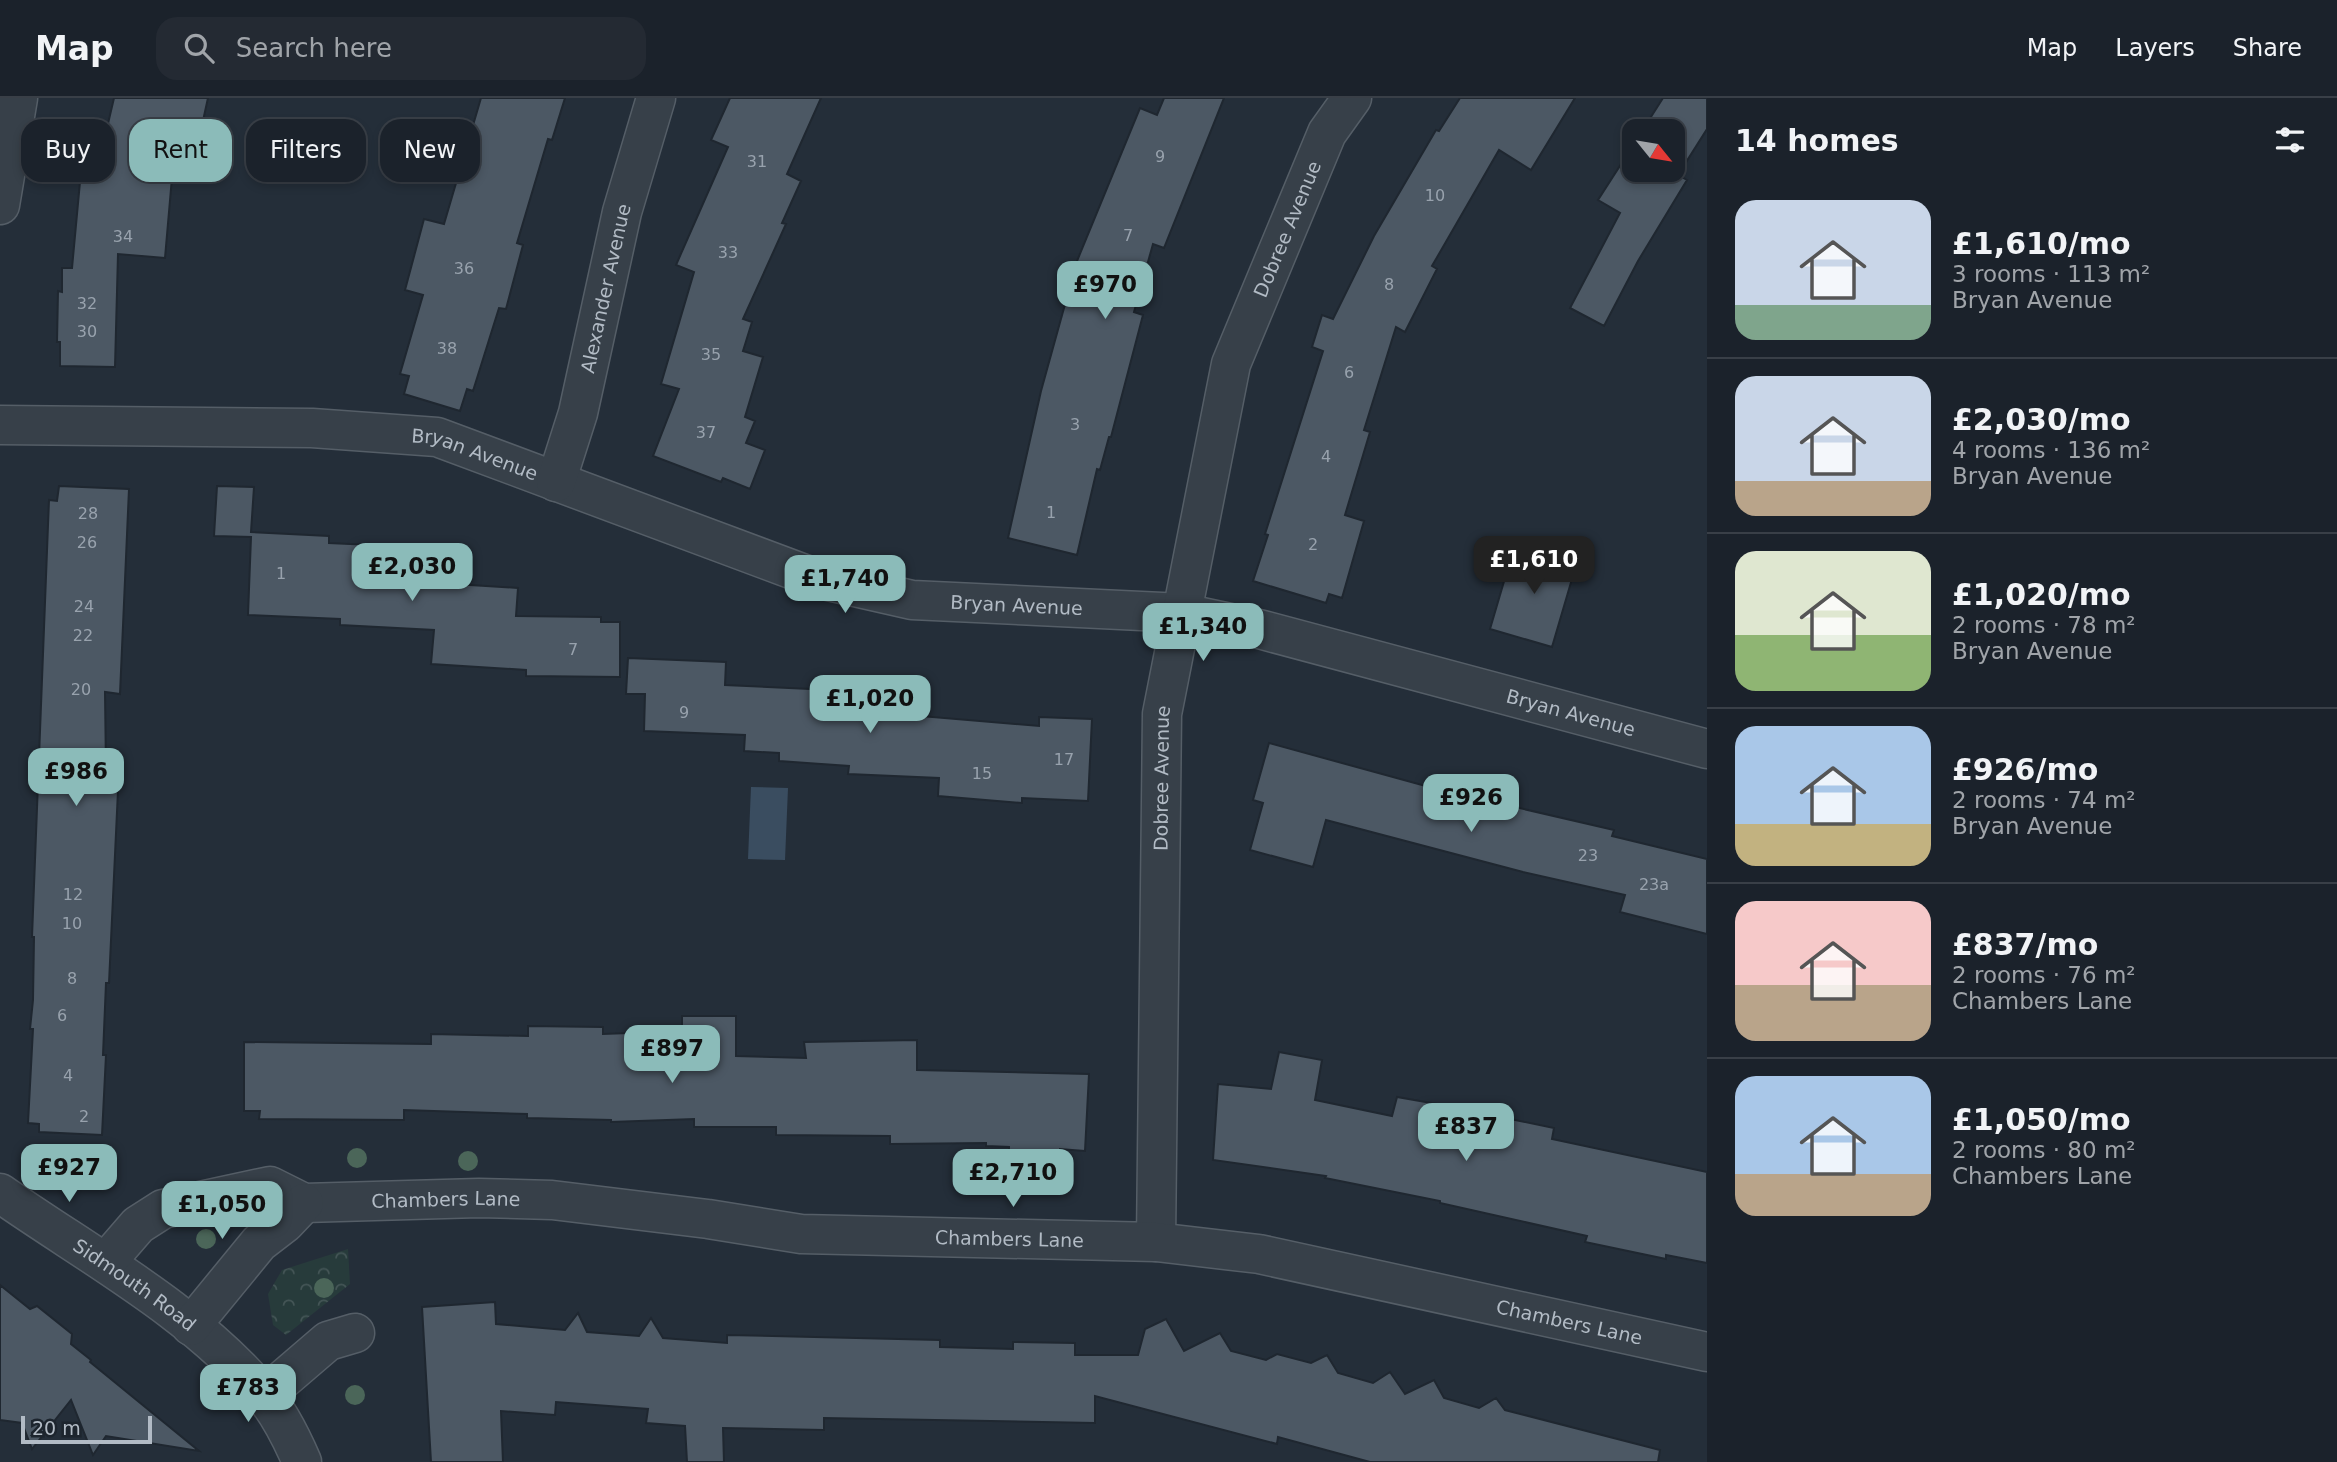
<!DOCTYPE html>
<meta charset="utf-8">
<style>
:root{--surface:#1b222b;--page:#242a33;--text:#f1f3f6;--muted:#a0a4a9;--line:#393f47;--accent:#8bbbb9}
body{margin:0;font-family:"DejaVu Sans",sans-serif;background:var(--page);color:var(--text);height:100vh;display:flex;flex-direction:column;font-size:26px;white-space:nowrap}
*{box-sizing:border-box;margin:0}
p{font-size:23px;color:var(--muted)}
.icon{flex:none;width:38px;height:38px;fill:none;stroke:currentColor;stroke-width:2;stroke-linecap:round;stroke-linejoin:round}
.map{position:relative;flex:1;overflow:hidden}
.side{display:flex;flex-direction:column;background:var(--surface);width:630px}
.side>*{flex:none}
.top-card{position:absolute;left:21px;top:21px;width:665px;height:63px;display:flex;gap:14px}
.needle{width:46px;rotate:120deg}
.controls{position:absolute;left:1622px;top:21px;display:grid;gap:14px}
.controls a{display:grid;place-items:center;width:63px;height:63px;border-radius:14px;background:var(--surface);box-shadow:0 4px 10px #0003,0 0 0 2px var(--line);font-size:35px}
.scale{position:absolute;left:21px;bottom:18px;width:131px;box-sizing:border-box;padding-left:7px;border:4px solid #b2bbc5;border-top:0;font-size:19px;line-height:24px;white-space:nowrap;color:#b2bbc5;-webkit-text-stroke:5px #1d252e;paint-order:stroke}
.price{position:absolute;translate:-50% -60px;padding:0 16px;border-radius:14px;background:var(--accent);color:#111;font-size:23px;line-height:46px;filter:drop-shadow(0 2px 4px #0008)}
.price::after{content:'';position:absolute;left:50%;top:42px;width:21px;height:16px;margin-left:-10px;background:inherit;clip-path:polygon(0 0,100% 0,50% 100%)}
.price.on{background:#222;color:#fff}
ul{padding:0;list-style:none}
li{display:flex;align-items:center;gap:21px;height:175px;padding:0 28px}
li+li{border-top:2px solid var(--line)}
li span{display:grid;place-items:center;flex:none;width:196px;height:140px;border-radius:21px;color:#555}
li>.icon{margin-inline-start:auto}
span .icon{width:84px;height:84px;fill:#fffc;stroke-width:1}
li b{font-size:30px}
h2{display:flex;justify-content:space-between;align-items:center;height:84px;padding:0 28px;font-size:30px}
.pill{padding:0 24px;border-radius:21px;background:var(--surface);box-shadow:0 4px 10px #0003,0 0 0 2px var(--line);font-size:24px;line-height:63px}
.pill.on{background:var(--accent);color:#111}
header{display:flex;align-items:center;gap:42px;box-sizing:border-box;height:98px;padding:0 35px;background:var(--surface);border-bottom:2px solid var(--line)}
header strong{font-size:33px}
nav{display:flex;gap:38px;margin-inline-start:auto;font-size:24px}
.search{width:490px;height:63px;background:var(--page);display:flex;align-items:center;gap:18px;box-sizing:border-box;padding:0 24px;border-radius:21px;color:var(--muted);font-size:26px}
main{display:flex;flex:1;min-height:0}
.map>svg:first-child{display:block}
.park{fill:url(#park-crowns)}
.water{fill:#3a4d60}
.building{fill:#4c5864;stroke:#1f2730;stroke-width:2}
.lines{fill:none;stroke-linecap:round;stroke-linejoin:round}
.minor-casing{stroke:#555e67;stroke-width:41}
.minor{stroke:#374049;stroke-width:38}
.tree{fill:#4b6659}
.labels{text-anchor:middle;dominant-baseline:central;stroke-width:5;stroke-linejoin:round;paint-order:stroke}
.number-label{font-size:16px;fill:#98a2ad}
.street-label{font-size:19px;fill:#b2bbc5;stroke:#1d252e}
</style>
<header>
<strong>Map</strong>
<div class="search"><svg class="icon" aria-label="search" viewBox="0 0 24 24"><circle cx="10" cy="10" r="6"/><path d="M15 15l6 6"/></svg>Search here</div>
<nav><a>Map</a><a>Layers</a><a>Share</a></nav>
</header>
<main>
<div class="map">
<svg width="1707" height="1364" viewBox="0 0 1707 1364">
<defs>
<pattern id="park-crowns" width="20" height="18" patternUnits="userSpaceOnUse" patternTransform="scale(1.75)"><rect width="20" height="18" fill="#273b3b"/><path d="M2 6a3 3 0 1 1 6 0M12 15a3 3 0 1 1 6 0" fill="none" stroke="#445556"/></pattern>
</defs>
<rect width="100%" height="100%" fill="#242e39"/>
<path class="park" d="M 348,1151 L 350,1186 L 286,1237 L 273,1227 L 268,1196 L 282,1172 Z"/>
<path class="water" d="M 751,689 L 788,690 L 785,762 L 748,761 Z"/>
<path class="building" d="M 114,0 L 208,0 L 197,50 L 175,45 L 165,160 L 118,156 L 115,269 L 60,268 L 60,244 L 57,244 L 58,193 L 62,194 L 62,170 L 72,170 L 81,73 L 85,74 L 87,46 L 103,47 Z
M 481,0 L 565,0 L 552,42 L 548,41 L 517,145 L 523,147 L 506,211 L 499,210 L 473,293 L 467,291 L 460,313 L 404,296 L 409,278 L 400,276 L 423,197 L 405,192 L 424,121 L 444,126 Z
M 730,0 L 821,0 L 787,76 L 801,83 L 782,125 L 786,126 L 743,221 L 752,224 L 743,253 L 763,259 L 745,319 L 755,323 L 746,345 L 765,352 L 750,391 L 723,380 L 721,384 L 653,358 L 679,291 L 661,286 L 694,174 L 676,167 L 728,49 L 711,42 Z
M 1164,0 L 1224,0 L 1164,150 L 1153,146 L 1134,214 L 1143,217 L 1111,339 L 1109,339 L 1100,372 L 1097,371 L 1077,457 L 1008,440 L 1041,293 L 1077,163 L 1140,10 L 1157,17 Z
M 1460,0 L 1575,0 L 1531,72 L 1499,52 L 1432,168 L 1437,171 L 1405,234 L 1396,229 L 1364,332 L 1370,334 L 1345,417 L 1364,423 L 1342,500 L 1329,496 L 1326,505 L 1253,483 L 1268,437 L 1265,436 L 1323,253 L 1312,249 L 1322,217 L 1333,221 L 1374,138 L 1436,32 L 1439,33 Z
M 1663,0 L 1707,0 L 1707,31 L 1678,77 L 1687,82 L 1638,163 L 1604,228 L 1570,210 L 1620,115 L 1598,102 L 1634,46 L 1634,72 L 1673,72 L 1673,33 L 1642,33 Z
M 59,388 L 129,391 L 120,596 L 105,594 L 106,671 L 119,671 L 109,885 L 106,885 L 103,957 L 106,957 L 102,1037 L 39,1034 L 39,1026 L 28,1025 L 33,931 L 30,931 L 33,902 L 34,839 L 32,839 L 48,427 L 49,402 L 57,403 Z
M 217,388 L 254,389 L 251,434 L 329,438 L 329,445 L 372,447 L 372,467 L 430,470 L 430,482 L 455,483 L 455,486 L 518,490 L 516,518 L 601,519 L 601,524 L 620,524 L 620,579 L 526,578 L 526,572 L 431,566 L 434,532 L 340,527 L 340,521 L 248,517 L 251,439 L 214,438 Z
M 1515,446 L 1577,464 L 1552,549 L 1490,531 Z
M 628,560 L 726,564 L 725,587 L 832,592 L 830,616 L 908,619 L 909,617 L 1039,628 L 1039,619 L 1092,621 L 1088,703 L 1022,700 L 1022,705 L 938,698 L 939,680 L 848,676 L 849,668 L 779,663 L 779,655 L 744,653 L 745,637 L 644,633 L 645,596 L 626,596 Z
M 1269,645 L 1433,690 L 1614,732 L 1612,738 L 1707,761 L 1707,836 L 1620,814 L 1625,797 L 1523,774 L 1326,722 L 1313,769 L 1250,752 L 1263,705 L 1253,702 Z
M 682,918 L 736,918 L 736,958 L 806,960 L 804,944 L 917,942 L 917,972 L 1089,976 L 1085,1053 L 1060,1051 L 1060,1055 L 1009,1053 L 1009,1049 L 986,1048 L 986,1045 L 890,1046 L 890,1038 L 776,1037 L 776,1029 L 694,1029 L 694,1021 L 611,1024 L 611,1022 L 527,1020 L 527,1016 L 404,1012 L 404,1022 L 259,1021 L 260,1013 L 244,1013 L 244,944 L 431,946 L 431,936 L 528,938 L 528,928 L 603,929 L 603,936 L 682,933 Z
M 1279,954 L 1322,962 L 1315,1002 L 1392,1018 L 1397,999 L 1437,1006 L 1554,1030 L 1552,1041 L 1707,1074 L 1707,1165 L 1666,1157 L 1666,1161 L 1585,1144 L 1587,1138 L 1440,1105 L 1440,1103 L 1325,1080 L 1326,1078 L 1213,1062 L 1218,986 L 1271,991 Z
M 0,1187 L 30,1211 L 37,1208 L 72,1236 L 71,1246 L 91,1262 L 90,1264 L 199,1353 L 106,1338 L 93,1357 L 71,1302 L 32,1351 L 22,1325 L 0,1322 Z
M 495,1204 L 496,1226 L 565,1232 L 578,1215 L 587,1234 L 639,1238 L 651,1220 L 663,1240 L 727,1245 L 727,1237 L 940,1242 L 940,1249 L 1013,1251 L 1013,1244 L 1075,1245 L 1075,1257 L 1138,1257 L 1145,1231 L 1166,1221 L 1184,1253 L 1220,1235 L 1231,1253 L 1266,1262 L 1277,1256 L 1311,1265 L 1327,1257 L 1338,1275 L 1373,1285 L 1390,1274 L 1405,1296 L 1434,1282 L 1444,1300 L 1479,1310 L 1496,1300 L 1505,1312 L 1660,1352 L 1658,1364 L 1370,1364 L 1278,1339 L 1277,1346 L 1095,1298 L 1095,1325 L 824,1320 L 824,1332 L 723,1330 L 724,1364 L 687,1364 L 685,1328 L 646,1325 L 648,1311 L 556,1304 L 555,1317 L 501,1313 L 503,1364 L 431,1364 L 422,1209 Z"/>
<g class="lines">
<g class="minor-casing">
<g id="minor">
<path d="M 0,107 L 18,0"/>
<path id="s1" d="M 0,327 L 312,330 L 437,339 L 815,480 L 912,502 L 1183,515 L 1259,531 L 1707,651"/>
<path id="s2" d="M 556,384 L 578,315 L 622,114 L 656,0"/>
<path id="s3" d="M 0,1095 C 87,1156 193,1213 262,1295 C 279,1314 292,1341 302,1364"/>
<path id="s4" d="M 1156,1144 L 1162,616 L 1231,266 L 1327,35 L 1352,0"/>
<path id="s5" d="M 106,1164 L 138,1127 L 163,1111 L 270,1088 L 304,1105 L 479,1100 L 552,1102 L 708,1121 L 801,1136 L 1156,1144 L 1259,1156 L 1707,1254"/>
<path d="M 191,1228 L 259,1145 L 285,1125 L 304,1105"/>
<path d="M 265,1297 L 328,1243 L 355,1235"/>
</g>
</g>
<use href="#minor" class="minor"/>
</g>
<g class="tree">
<circle cx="357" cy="1060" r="10"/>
<circle cx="468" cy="1063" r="10"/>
<circle cx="206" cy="1141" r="10"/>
<circle cx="324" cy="1190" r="10"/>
<circle cx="355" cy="1297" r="10"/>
</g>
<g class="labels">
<g class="number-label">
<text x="1160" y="58">9</text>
<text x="757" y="63">31</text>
<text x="1435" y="97">10</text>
<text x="1128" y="137">7</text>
<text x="123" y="138">34</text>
<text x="728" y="154">33</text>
<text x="464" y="170">36</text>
<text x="1389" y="186">8</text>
<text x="87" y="205">32</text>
<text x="87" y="233">30</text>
<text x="447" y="250">38</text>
<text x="711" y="256">35</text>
<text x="1349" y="274">6</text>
<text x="1075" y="326">3</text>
<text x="706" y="334">37</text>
<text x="1326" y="358">4</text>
<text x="1051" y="414">1</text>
<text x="88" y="415">28</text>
<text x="87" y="444">26</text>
<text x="1313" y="446">2</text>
<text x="281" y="475">1</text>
<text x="84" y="508">24</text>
<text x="83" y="537">22</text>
<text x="573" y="551">7</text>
<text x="81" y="591">20</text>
<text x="684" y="614">9</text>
<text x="1064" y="661">17</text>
<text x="982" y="675">15</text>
<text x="1588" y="757">23</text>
<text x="1654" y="786">23a</text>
<text x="73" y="796">12</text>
<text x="72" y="825">10</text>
<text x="72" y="880">8</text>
<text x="62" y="917">6</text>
<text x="68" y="977">4</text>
<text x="84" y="1018">2</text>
</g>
<g class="street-label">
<text stroke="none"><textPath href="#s4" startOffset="1031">Dobree Avenue</textPath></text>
<text stroke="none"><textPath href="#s2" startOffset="200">Alexander Avenue</textPath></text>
<text stroke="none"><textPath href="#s1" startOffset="478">Bryan Avenue</textPath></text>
<text stroke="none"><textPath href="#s1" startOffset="1045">Bryan Avenue</textPath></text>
<text stroke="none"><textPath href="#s1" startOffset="1612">Bryan Avenue</textPath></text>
<text stroke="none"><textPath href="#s4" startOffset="464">Dobree Avenue</textPath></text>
<text stroke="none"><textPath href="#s5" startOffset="368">Chambers Lane</textPath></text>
<text stroke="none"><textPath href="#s5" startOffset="934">Chambers Lane</textPath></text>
<text stroke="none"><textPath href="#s3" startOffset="163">Sidmouth Road</textPath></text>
<text stroke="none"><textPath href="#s5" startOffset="1502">Chambers Lane</textPath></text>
</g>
</g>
</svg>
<div class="controls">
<a><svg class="needle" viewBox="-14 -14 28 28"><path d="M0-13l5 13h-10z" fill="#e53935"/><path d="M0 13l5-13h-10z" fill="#a0a4a9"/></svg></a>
</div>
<div class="scale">20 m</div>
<b class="price" style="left:1105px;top:223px">£970</b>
<b class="price on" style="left:1534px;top:498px">£1,610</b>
<b class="price" style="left:412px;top:505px">£2,030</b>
<b class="price" style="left:845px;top:517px">£1,740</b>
<b class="price" style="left:1203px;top:565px">£1,340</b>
<b class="price" style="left:870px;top:637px">£1,020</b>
<b class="price" style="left:76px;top:710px">£986</b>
<b class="price" style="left:1471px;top:736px">£926</b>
<b class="price" style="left:672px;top:987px">£897</b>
<b class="price" style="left:1466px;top:1065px">£837</b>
<b class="price" style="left:69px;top:1106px">£927</b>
<b class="price" style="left:1013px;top:1111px">£2,710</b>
<b class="price" style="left:222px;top:1143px">£1,050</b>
<b class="price" style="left:248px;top:1326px">£783</b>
<div class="top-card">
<a class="pill">Buy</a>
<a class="pill on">Rent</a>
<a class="pill">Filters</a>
<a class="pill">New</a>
</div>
</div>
<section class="side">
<h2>14 homes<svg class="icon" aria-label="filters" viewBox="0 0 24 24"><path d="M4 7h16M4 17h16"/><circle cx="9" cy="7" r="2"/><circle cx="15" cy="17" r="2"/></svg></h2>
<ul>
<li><span style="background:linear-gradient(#c9d6e8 75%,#7fa58c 0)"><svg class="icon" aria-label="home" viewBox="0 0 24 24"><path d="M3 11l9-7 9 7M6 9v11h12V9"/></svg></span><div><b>£1,610/mo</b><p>3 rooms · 113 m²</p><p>Bryan Avenue</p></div></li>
<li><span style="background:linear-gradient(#c9d6e8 75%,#b9a48a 0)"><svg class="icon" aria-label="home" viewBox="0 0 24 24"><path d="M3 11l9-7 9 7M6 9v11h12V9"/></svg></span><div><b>£2,030/mo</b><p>4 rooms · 136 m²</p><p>Bryan Avenue</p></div></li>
<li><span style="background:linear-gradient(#dfe7d0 60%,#8fb573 0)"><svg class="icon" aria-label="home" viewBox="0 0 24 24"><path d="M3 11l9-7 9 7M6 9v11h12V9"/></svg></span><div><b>£1,020/mo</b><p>2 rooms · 78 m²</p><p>Bryan Avenue</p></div></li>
<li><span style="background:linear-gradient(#a9c7e8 70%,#c2b280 0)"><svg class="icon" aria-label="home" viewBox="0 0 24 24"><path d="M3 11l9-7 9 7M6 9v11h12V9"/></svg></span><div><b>£926/mo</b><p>2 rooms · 74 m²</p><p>Bryan Avenue</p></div></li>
<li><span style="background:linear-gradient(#f6c9c9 60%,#b9a48a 0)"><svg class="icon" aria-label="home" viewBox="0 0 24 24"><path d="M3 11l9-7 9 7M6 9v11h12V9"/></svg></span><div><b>£837/mo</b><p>2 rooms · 76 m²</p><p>Chambers Lane</p></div></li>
<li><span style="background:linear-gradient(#a9c7e8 70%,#b9a48a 0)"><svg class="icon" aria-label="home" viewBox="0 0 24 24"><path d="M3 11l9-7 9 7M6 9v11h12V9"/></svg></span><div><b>£1,050/mo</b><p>2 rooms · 80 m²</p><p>Chambers Lane</p></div></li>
</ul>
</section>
</main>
